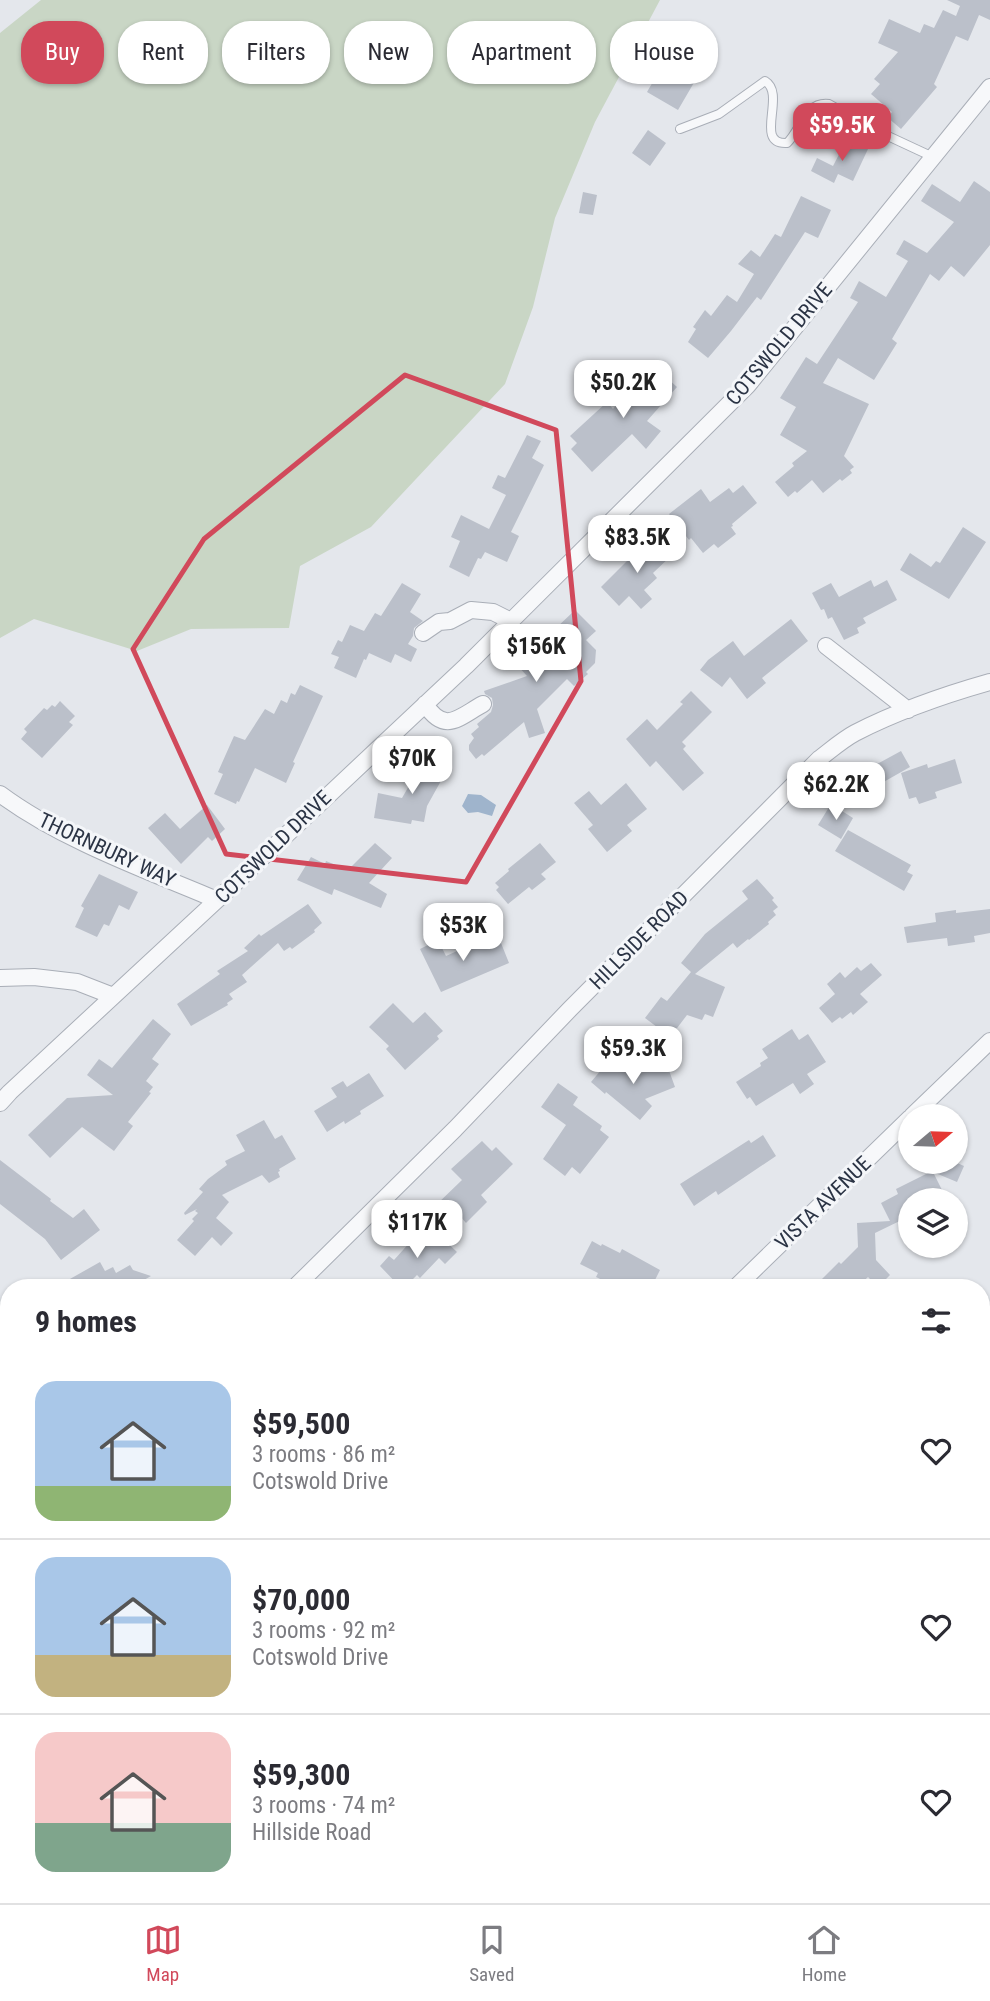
<!DOCTYPE html>
<meta charset="utf-8">
<style>
:root{--surface:#fff;--page:#f2f2f3;--text:#2b2b33;--muted:#7c7c81;--line:#e1e1e2;--accent:#d1495b}
body{margin:0;font-family:"Roboto Condensed",sans-serif;background:var(--page);color:var(--text);height:100vh;display:flex;flex-direction:column;font-size:26px;white-space:nowrap}
*{box-sizing:border-box;margin:0}
p{font-size:23px;color:var(--muted)}
.icon{flex:none;width:38px;height:38px;fill:none;stroke:currentColor;stroke-width:2;stroke-linecap:round;stroke-linejoin:round}
.map{position:relative;flex:1;overflow:hidden}
.sheet{position:absolute;left:0px;top:1279px;width:990px;height:625px;display:flex;flex-direction:column;background:var(--surface);border-radius:28px 28px 0 0;box-shadow:0 2px 5px #0004}
.sheet>*{flex:none}
.guide{position:absolute;left:21px;top:21px;width:948px;height:63px;display:flex;gap:14px}
.needle{width:46px;rotate:71deg}
.fabs{position:absolute;left:898px;top:1104px;display:grid;gap:14px}
.fabs a{display:grid;place-items:center;width:70px;height:70px;border-radius:50%;background:var(--surface);box-shadow:0 2px 5px #0004;font-size:35px}
.price{position:absolute;translate:-50% -60px;padding:0 16px;border-radius:14px;background:#fff;color:#222;font-size:23px;line-height:46px;filter:drop-shadow(0 2px 4px #0008)}
.price::after{content:'';position:absolute;left:50%;top:42px;width:21px;height:16px;margin-left:-10px;background:inherit;clip-path:polygon(0 0,100% 0,50% 100%)}
.price.on{background:var(--accent);color:#fff}
ul{padding:0;list-style:none}
li{display:flex;align-items:center;gap:21px;height:175px;padding:0 35px}
li+li{border-top:2px solid var(--line)}
li span{display:grid;place-items:center;flex:none;width:196px;height:140px;border-radius:21px;color:#555}
li>.icon{margin-inline-start:auto}
span .icon{width:84px;height:84px;fill:#fffc;stroke-width:1}
li b{font-size:30px}
h2{display:flex;justify-content:space-between;align-items:center;height:84px;padding:0 35px;font-size:30px}
.pill{padding:0 24px;border-radius:28px;background:var(--surface);box-shadow:0 2px 5px #0004;font-size:24px;line-height:63px}
.pill.on{background:var(--accent);color:#fff}
.dock{display:flex;justify-content:space-around;align-items:center;height:98px;border-top:2px solid var(--line);background:var(--surface);font-size:19px;color:var(--muted)}
.dock a{display:grid;justify-items:center;gap:4px}
.dock .on{color:var(--accent)}
.map>svg:first-child{display:block}
.green{fill:#c9d6c5}
.water{fill:#9fb4cc}
.lines{fill:none;stroke-linecap:round;stroke-linejoin:round}
.stream{stroke:#9fb4cc;stroke-width:5}
.building{fill:#bbc0ca}
.lane-casing{stroke:#a9aeb7;stroke-width:10}
.street-casing{stroke:#a9aeb7;stroke-width:18}
.lane{stroke:#f7f8fa;stroke-width:8}
.street{stroke:#f7f8fa;stroke-width:16}
.marked{fill:none;stroke:#d1495b;stroke-width:5;stroke-linejoin:round}
.labels{text-anchor:middle;dominant-baseline:central;stroke-width:6;stroke-linejoin:round;paint-order:stroke}
.street-label{font-size:21px;fill:#2b3445;stroke:#f4f6f9}
</style>
<div class="map">
<svg width="990" height="1903" viewBox="0 0 990 1903">
<rect width="100%" height="100%" fill="#e4e7ec"/>
<path class="green" d="M 41,0 L 660,0 L 595,122 L 555,218 L 533,307 L 505,384 L 371,527 L 300,566 L 289,628 L 191,629 L 137,651 L 34,619 L 0,638 L 0,33 Z"/>
<path class="water" d="M 468,794 L 481,795 L 496,805 L 492,816 L 478,812 L 468,813 L 462,806 Z"/>
<g class="lines">
<path class="stream" d="M 982,1734 L 990,1732
M 794,1903 L 804,1895"/>
</g>
<path class="building" d="M 947,0 L 990,0 L 990,20 L 979,15 L 968,41 L 956,36 L 934,84 L 937,87 L 901,129 L 887,117 L 892,112 L 871,94 L 880,84 L 874,79 L 898,52 L 878,43 L 889,19 L 920,33 L 924,24 L 934,28 L 943,10 L 956,16 L 960,6 Z
M 685,50 L 706,62 L 678,110 L 647,92 L 665,61 L 676,67 Z
M 648,130 L 666,143 L 650,166 L 632,153 Z
M 847,139 L 868,149 L 853,181 L 838,174 L 834,183 L 811,171 L 817,158 L 833,166 Z
M 974,181 L 990,192 L 990,245 L 964,277 L 951,266 L 939,281 L 930,274 L 892,339 L 897,343 L 874,380 L 838,358 L 823,383 L 869,404 L 844,456 L 854,467 L 850,470 L 852,473 L 842,481 L 840,479 L 823,493 L 812,480 L 797,493 L 795,491 L 788,497 L 775,482 L 794,466 L 792,463 L 807,451 L 780,435 L 796,407 L 780,398 L 806,357 L 817,364 L 858,302 L 850,298 L 859,281 L 886,297 L 908,261 L 896,254 L 904,240 L 927,253 L 954,222 L 921,201 L 932,184 L 960,202 Z
M 583,192 L 597,195 L 593,215 L 579,213 Z
M 801,196 L 831,210 L 818,238 L 805,232 L 761,300 L 757,297 L 731,331 L 708,358 L 688,342 L 696,329 L 693,327 L 705,310 L 711,316 L 727,295 L 737,302 L 754,274 L 738,264 L 751,250 L 760,257 L 775,234 L 781,237 Z
M 649,367 L 653,370 L 655,367 L 677,387 L 647,421 L 661,431 L 646,449 L 632,434 L 592,472 L 571,449 L 577,443 L 570,436 L 607,402 L 613,409 Z
M 527,435 L 541,441 L 532,458 L 544,465 L 511,532 L 519,536 L 507,562 L 485,552 L 481,559 L 478,558 L 469,577 L 449,567 L 460,541 L 451,537 L 461,515 L 489,529 L 506,495 L 492,488 L 498,475 L 505,478 Z
M 743,485 L 757,503 L 732,524 L 733,526 L 731,527 L 736,534 L 718,548 L 714,544 L 703,553 L 691,538 L 689,540 L 669,514 L 701,489 L 710,502 L 729,488 L 733,493 Z
M 963,527 L 986,542 L 949,599 L 900,570 L 910,553 L 931,567 L 936,561 L 940,563 Z
M 652,536 L 671,556 L 653,573 L 657,578 L 644,590 L 652,599 L 641,609 L 629,596 L 619,606 L 601,587 Z
M 871,580 L 874,587 L 887,580 L 897,600 L 863,618 L 866,623 L 857,628 L 859,633 L 844,640 L 832,617 L 828,619 L 824,609 L 821,610 L 812,593 L 831,583 L 839,597 Z
M 402,583 L 421,594 L 410,612 L 423,621 L 414,628 L 413,636 L 408,644 L 417,649 L 411,662 L 395,654 L 391,663 L 369,653 L 366,660 L 364,659 L 356,678 L 334,668 L 339,657 L 331,654 L 338,640 L 342,642 L 350,625 L 364,631 L 375,613 L 381,616 Z
M 574,611 L 576,611 L 596,631 L 586,640 L 596,650 L 595,663 L 586,672 L 588,674 L 574,686 L 567,679 L 537,709 L 545,733 L 529,738 L 524,722 L 484,756 L 482,754 L 476,759 L 469,750 L 469,745 L 474,738 L 471,734 L 479,727 L 477,724 L 491,712 L 493,705 L 492,698 L 485,694 L 484,691 L 527,676 L 517,665 Z
M 791,619 L 808,641 L 762,678 L 766,683 L 747,699 L 730,677 L 722,687 L 700,670 L 708,660 L 733,641 L 744,656 Z
M 300,685 L 323,696 L 293,762 L 295,763 L 286,783 L 255,768 L 239,802 L 237,801 L 236,804 L 214,794 L 223,774 L 218,772 L 234,736 L 245,740 L 265,709 L 274,714 L 281,700 L 287,703 L 291,693 L 295,695 Z
M 691,691 L 712,712 L 682,742 L 686,746 L 683,749 L 704,773 L 683,791 L 656,761 L 650,767 L 626,739 L 647,719 L 657,730 L 683,704 L 680,702 Z
M 60,701 L 75,716 L 69,722 L 73,725 L 42,758 L 21,739 L 27,732 L 24,729 L 44,708 L 47,710 L 52,705 L 55,707 Z
M 901,751 L 910,767 L 866,792 L 857,775 Z
M 425,758 L 447,770 L 427,806 L 424,822 L 412,820 L 411,824 L 374,818 L 378,793 L 402,798 Z
M 955,759 L 962,783 L 935,792 L 937,798 L 919,804 L 916,797 L 909,799 L 901,773 L 927,764 L 928,768 Z
M 626,783 L 647,809 L 627,825 L 632,831 L 607,852 L 588,829 L 593,825 L 574,803 L 589,791 L 601,805 Z
M 831,804 L 853,818 L 841,839 L 818,825 Z
M 207,805 L 225,829 L 212,841 L 208,837 L 181,864 L 148,828 L 165,813 L 180,829 Z
M 848,830 L 911,865 L 907,872 L 913,875 L 904,891 L 835,851 Z
M 375,843 L 392,858 L 369,883 L 387,894 L 381,908 L 334,889 L 332,895 L 297,880 L 311,857 L 325,864 L 326,861 L 348,870 Z
M 540,843 L 556,862 L 541,874 L 546,879 L 532,890 L 529,887 L 508,904 L 496,890 L 499,887 L 495,883 L 509,871 L 508,869 Z
M 99,874 L 138,892 L 129,910 L 119,905 L 109,926 L 104,924 L 97,937 L 75,927 L 84,908 L 81,906 Z
M 757,879 L 774,898 L 772,900 L 778,907 L 773,911 L 776,915 L 768,922 L 769,924 L 749,940 L 748,939 L 737,948 L 733,943 L 695,974 L 725,987 L 713,1017 L 705,1014 L 702,1020 L 687,1015 L 671,1036 L 658,1026 L 657,1027 L 645,1018 L 661,997 L 667,1001 L 691,972 L 681,963 L 705,934 L 748,899 L 742,891 Z
M 308,904 L 322,923 L 314,930 L 315,932 L 292,949 L 290,947 L 284,951 L 278,943 L 242,975 L 247,982 L 229,994 L 233,999 L 227,1003 L 228,1005 L 191,1026 L 177,1004 L 220,974 L 217,971 L 248,951 L 244,948 L 259,934 L 261,936 Z
M 990,909 L 990,933 L 974,936 L 975,942 L 948,946 L 947,938 L 907,943 L 904,927 L 936,922 L 935,913 L 956,910 L 956,913 Z
M 499,938 L 509,963 L 441,992 L 420,949 L 438,940 L 446,956 L 475,943 L 477,948 Z
M 871,963 L 882,975 L 860,994 L 868,1002 L 853,1015 L 851,1012 L 842,1019 L 840,1017 L 832,1023 L 819,1008 L 835,994 L 827,984 L 840,972 L 845,978 L 857,967 L 861,971 Z
M 393,1003 L 413,1023 L 425,1012 L 443,1031 L 437,1036 L 439,1039 L 405,1070 L 386,1049 L 389,1046 L 369,1027 Z
M 153,1019 L 171,1034 L 152,1059 L 159,1064 L 146,1081 L 153,1087 L 149,1092 L 151,1093 L 128,1122 L 133,1126 L 114,1151 L 82,1127 L 50,1158 L 28,1135 L 67,1098 L 113,1095 L 87,1075 L 99,1059 L 112,1068 Z
M 792,1029 L 799,1040 L 808,1034 L 826,1062 L 807,1074 L 814,1084 L 800,1094 L 793,1083 L 756,1106 L 750,1097 L 747,1099 L 736,1082 L 761,1066 L 760,1063 L 768,1058 L 762,1049 Z
M 612,1057 L 633,1075 L 667,1065 L 675,1087 L 645,1099 L 652,1106 L 640,1120 L 606,1092 L 605,1094 L 591,1082 Z
M 369,1073 L 384,1096 L 360,1111 L 361,1114 L 345,1124 L 344,1121 L 327,1132 L 314,1111 L 337,1097 L 331,1088 L 343,1081 L 347,1087 Z
M 558,1083 L 578,1097 L 573,1105 L 602,1126 L 600,1130 L 609,1137 L 580,1174 L 572,1167 L 565,1176 L 543,1159 L 566,1125 L 541,1107 Z
M 264,1120 L 275,1139 L 282,1135 L 296,1159 L 279,1169 L 280,1171 L 278,1172 L 280,1177 L 269,1183 L 262,1175 L 222,1195 L 229,1202 L 216,1218 L 233,1233 L 221,1246 L 212,1237 L 195,1256 L 177,1240 L 194,1221 L 192,1219 L 198,1213 L 195,1211 L 197,1209 L 185,1215 L 184,1213 L 203,1192 L 199,1189 L 208,1179 L 227,1165 L 225,1161 L 245,1151 L 236,1135 Z
M 763,1135 L 776,1156 L 718,1195 L 716,1191 L 694,1206 L 680,1184 L 749,1140 L 751,1143 Z
M 482,1141 L 492,1151 L 496,1147 L 513,1164 L 481,1195 L 487,1202 L 466,1223 L 460,1216 L 451,1225 L 434,1207 L 462,1180 L 451,1169 Z
M 0,1160 L 51,1199 L 50,1201 L 73,1218 L 84,1209 L 100,1230 L 61,1260 L 45,1239 L 0,1204 Z
M 911,1162 L 955,1162 L 964,1166 L 957,1182 L 933,1172 L 947,1200 L 910,1200 L 910,1216 L 875,1233 L 876,1260 L 890,1275 L 878,1287 L 868,1277 L 856,1288 L 813,1288 L 839,1262 L 841,1264 L 858,1247 L 857,1223 L 890,1221 L 881,1203 L 898,1194 L 896,1189 L 932,1171 Z
M 422,1235 L 432,1243 L 439,1235 L 457,1252 L 445,1264 L 439,1258 L 420,1278 L 417,1275 L 404,1288 L 401,1288 L 380,1266 L 389,1256 L 394,1260 L 412,1240 L 415,1242 Z
M 592,1241 L 601,1246 L 602,1244 L 620,1253 L 622,1249 L 660,1270 L 651,1288 L 634,1288 L 621,1281 L 617,1287 L 596,1277 L 598,1273 L 580,1264 Z
M 100,1262 L 105,1271 L 113,1267 L 116,1273 L 130,1265 L 133,1270 L 151,1276 L 130,1288 L 54,1288 Z"/>
<g class="lines">
<g class="lane-casing">
<path id="lane" d="M 680,129 L 719,114 L 765,81 C 787,94 753,145 787,143 C 801,130 805,101 829,104 L 875,130 L 933,157"/>
</g>
<g class="street-casing">
<path id="street" d="M 423,633 L 439,622 L 450,621 L 471,610 L 493,612 L 511,621
M 826,646 L 908,710
M 425,704 C 445,735 459,717 483,704
M 0,794 C 62,840 146,870 217,900
M 0,978 L 34,977 L 77,982 L 113,996
M 0,1103 L 10,1092 L 217,900 L 466,666 L 748,385 L 990,87
M 912,1116 L 990,1041
M 294,1288 L 455,1129 L 570,1009 L 819,759 C 831,750 842,740 855,733 C 898,711 944,695 990,682
M 735,1288 L 910,1118
M 0,1426 L 9,1425
M 982,1499 L 990,1490"/>
</g>
<use href="#lane" class="lane"/>
<use href="#street" class="street"/>
</g>
<path class="marked" d="M 405,375 L 556,430 L 581,681 L 466,882 L 226,854 L 133,649 L 204,539 Z"/>
<g class="labels">
<g class="street-label">
<text transform="translate(779 344) rotate(-50)">COTSWOLD DRIVE</text>
<text transform="translate(273 847) rotate(-44)">COTSWOLD DRIVE</text>
<text transform="translate(107 850) rotate(25)">THORNBURY WAY</text>
<text transform="translate(639 940) rotate(-45)">HILLSIDE ROAD</text>
<text transform="translate(823 1203) rotate(-44)">VISTA AVENUE</text>
</g>
</g>
</svg>
<div class="fabs">
<a><svg class="needle" viewBox="-14 -14 28 28"><path d="M0-13l5 13h-10z" fill="#e53935"/><path d="M0 13l5-13h-10z" fill="#7c7c81"/></svg></a>
<a><svg class="icon" aria-label="layers" viewBox="0 0 24 24"><path d="M12 4l9 5-9 5-9-5zM3 14l9 5 9-5"/></svg></a>
</div>
<b class="price on" style="left:842px;top:163px">$59.5K</b>
<b class="price" style="left:623px;top:420px">$50.2K</b>
<b class="price" style="left:637px;top:575px">$83.5K</b>
<b class="price" style="left:536px;top:684px">$156K</b>
<b class="price" style="left:412px;top:796px">$70K</b>
<b class="price" style="left:836px;top:822px">$62.2K</b>
<b class="price" style="left:463px;top:963px">$53K</b>
<b class="price" style="left:633px;top:1086px">$59.3K</b>
<b class="price" style="left:417px;top:1260px">$117K</b>
<div class="guide">
<a class="pill on">Buy</a>
<a class="pill">Rent</a>
<a class="pill">Filters</a>
<a class="pill">New</a>
<a class="pill">Apartment</a>
<a class="pill">House</a>
</div>
<section class="sheet">
<h2>9 homes<svg class="icon" aria-label="filters" viewBox="0 0 24 24"><path d="M4 7h16M4 17h16"/><circle cx="9" cy="7" r="2"/><circle cx="15" cy="17" r="2"/></svg></h2>
<ul>
<li><span style="background:linear-gradient(#a9c7e8 75%,#8fb573 0)"><svg class="icon" aria-label="home" viewBox="0 0 24 24"><path d="M3 11l9-7 9 7M6 9v11h12V9"/></svg></span><div><b>$59,500</b><p>3 rooms · 86 m²</p><p>Cotswold Drive</p></div><svg class="icon" aria-label="heart" viewBox="0 0 24 24"><path d="M12 20l-8-8c-3-5 5-10 8-4 3-6 11-1 8 4z"/></svg></li>
<li><span style="background:linear-gradient(#a9c7e8 70%,#c2b280 0)"><svg class="icon" aria-label="home" viewBox="0 0 24 24"><path d="M3 11l9-7 9 7M6 9v11h12V9"/></svg></span><div><b>$70,000</b><p>3 rooms · 92 m²</p><p>Cotswold Drive</p></div><svg class="icon" aria-label="heart" viewBox="0 0 24 24"><path d="M12 20l-8-8c-3-5 5-10 8-4 3-6 11-1 8 4z"/></svg></li>
<li><span style="background:linear-gradient(#f6c9c9 65%,#7fa58c 0)"><svg class="icon" aria-label="home" viewBox="0 0 24 24"><path d="M3 11l9-7 9 7M6 9v11h12V9"/></svg></span><div><b>$59,300</b><p>3 rooms · 74 m²</p><p>Hillside Road</p></div><svg class="icon" aria-label="heart" viewBox="0 0 24 24"><path d="M12 20l-8-8c-3-5 5-10 8-4 3-6 11-1 8 4z"/></svg></li>
</ul>
</section>
</div>
<nav class="dock">
<a class="on"><svg class="icon" aria-label="map" viewBox="0 0 24 24"><path d="M3 6l6-2 6 2 6-2v14l-6 2-6-2-6 2zM9 4v14M15 6v14"/></svg>Map</a>
<a><svg class="icon" aria-label="saved" viewBox="0 0 24 24"><path d="M7 4h10v16l-5-4-5 4z"/></svg>Saved</a>
<a><svg class="icon" aria-label="home" viewBox="0 0 24 24"><path d="M3 11l9-7 9 7M6 9v11h12V9"/></svg>Home</a>
</nav>
